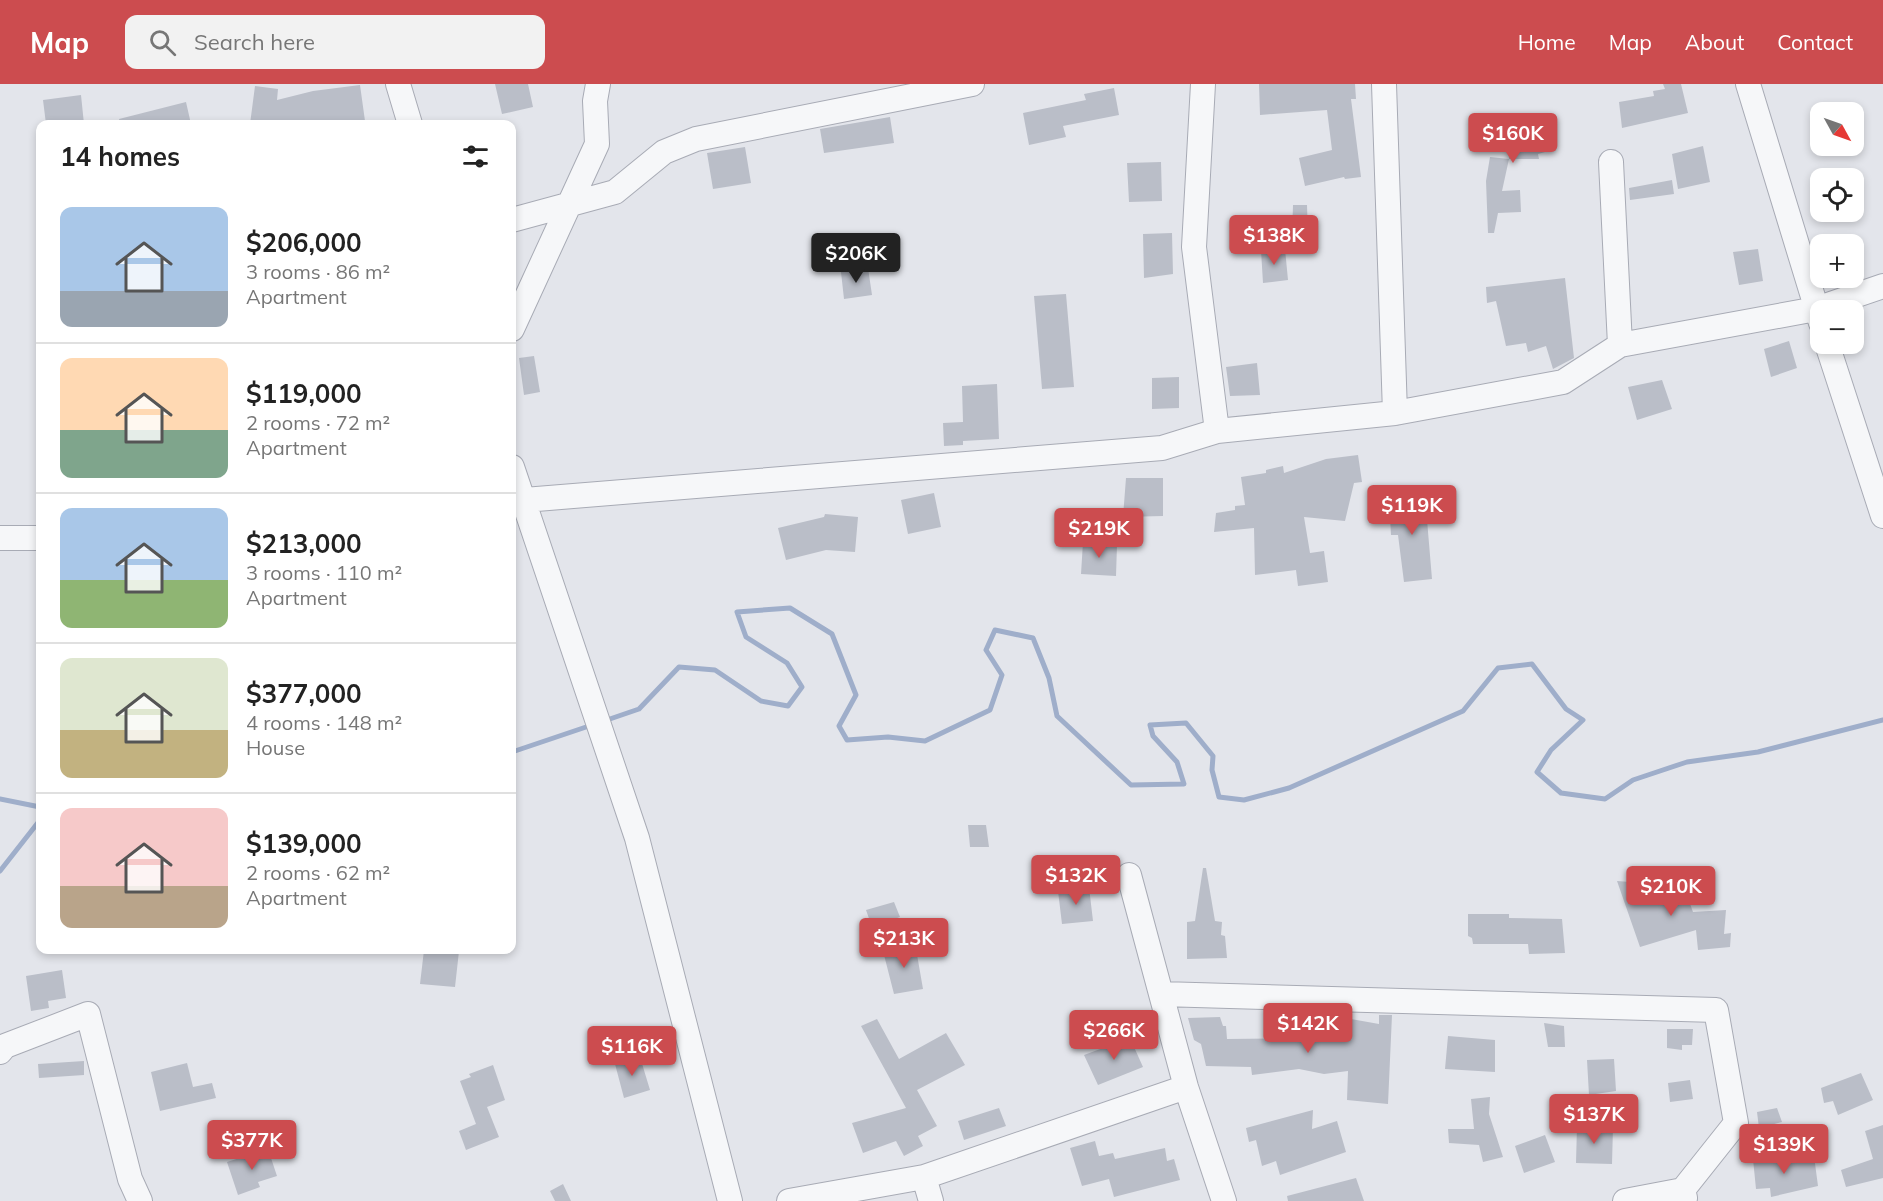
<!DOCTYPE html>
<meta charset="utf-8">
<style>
:root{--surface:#fff;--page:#f2f2f2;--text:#222;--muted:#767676;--line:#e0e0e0;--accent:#cc4c4f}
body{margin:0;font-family:Mulish,sans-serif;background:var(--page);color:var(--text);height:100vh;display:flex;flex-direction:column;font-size:22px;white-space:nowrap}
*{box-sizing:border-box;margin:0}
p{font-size:20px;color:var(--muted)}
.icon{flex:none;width:33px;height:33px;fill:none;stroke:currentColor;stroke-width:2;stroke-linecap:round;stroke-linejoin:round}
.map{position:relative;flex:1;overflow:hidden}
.panel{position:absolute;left:36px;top:36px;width:480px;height:834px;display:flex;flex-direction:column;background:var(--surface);border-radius:12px;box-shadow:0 3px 9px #0003}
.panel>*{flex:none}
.needle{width:39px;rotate:130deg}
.fabs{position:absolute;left:1810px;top:18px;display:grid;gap:12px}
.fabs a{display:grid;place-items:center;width:54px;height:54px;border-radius:12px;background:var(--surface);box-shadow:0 3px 9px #0003;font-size:30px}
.price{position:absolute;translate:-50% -51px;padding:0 14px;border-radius:6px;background:var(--accent);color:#fff;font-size:20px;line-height:39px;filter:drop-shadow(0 2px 3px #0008)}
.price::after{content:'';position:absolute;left:50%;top:36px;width:18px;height:14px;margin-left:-9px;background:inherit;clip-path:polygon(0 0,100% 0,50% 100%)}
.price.active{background:#222;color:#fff}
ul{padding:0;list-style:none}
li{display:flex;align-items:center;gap:18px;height:150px;padding:0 24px}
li+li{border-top:2px solid var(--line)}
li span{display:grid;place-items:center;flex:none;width:168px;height:120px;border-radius:12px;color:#555}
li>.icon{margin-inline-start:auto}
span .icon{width:72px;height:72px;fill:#fffc;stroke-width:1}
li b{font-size:26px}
h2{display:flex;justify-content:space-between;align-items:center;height:72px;padding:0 24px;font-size:26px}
header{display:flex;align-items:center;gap:36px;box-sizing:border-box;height:84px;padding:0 30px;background:var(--accent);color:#fff}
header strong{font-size:28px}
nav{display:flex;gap:33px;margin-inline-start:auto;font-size:21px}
.search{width:420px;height:54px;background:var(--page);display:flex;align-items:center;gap:15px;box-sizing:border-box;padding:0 21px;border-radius:12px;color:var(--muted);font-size:22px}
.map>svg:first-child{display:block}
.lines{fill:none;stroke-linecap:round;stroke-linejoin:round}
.stream{stroke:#9faeca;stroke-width:5}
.building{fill:#babec8}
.minor-casing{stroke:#a8abb5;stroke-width:26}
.minor{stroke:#f6f7f9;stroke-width:24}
</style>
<header>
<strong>Map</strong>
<div class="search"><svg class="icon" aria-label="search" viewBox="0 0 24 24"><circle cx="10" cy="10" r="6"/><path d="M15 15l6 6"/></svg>Search here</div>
<nav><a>Home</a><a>Map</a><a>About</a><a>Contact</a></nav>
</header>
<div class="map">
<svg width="1883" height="1117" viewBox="0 0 1883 1117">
<rect width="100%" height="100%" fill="#e3e5eb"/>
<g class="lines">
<path class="stream" d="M 604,637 L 639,625 L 679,583 L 715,586 L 761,617 L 788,622 L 802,603 L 787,579 L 746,553 L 737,528 L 790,524 L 832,550 L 856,611 L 839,642 L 847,656 L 888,653 L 925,657 L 990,626 L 1002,591 L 986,566 L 995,546 L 1033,554 L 1049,594 L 1057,632 L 1131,701 L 1184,700 L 1177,678 L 1153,652 L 1150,641 L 1186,639 L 1213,672 L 1212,686 L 1219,713 L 1244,716 L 1289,704 L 1463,627 L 1498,584 L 1532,580 L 1566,625 L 1583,636 L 1551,666 L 1537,688 L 1561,709 L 1605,715 L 1633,696 L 1687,678 L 1758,668 L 1883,636
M 512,668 L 592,641
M 0,715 L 40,723
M 0,787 L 40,736"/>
</g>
<path class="building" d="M 495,0 L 528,0 L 533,23 L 502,30 Z
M 1259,0 L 1355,0 L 1356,15 L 1351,15 L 1361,93 L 1345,95 L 1344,93 L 1305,102 L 1299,74 L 1332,66 L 1327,26 L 1260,31 Z
M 1663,0 L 1681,0 L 1688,29 L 1622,44 L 1619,18 L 1654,12 L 1653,7 L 1665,5 Z
M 360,1 L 365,37 L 339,40 L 250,40 L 255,2 L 278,5 L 277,16 L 313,7 Z
M 1114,4 L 1119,31 L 1063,42 L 1066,53 L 1029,61 L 1023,29 L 1086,16 L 1084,10 Z
M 81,11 L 84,40 L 46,40 L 43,16 Z
M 186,18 L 191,40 L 120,40 L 119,35 Z
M 1542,30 L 1542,42 L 1546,41 L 1545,68 L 1538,70 L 1539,75 L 1509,75 L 1502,107 L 1520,106 L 1521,128 L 1498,129 L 1494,149 L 1488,149 L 1486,97 L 1490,73 L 1509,75 L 1507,32 Z
M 890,33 L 894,59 L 824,69 L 820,45 Z
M 1703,62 L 1710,98 L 1678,105 L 1672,70 Z
M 745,63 L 751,99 L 713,105 L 707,69 Z
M 1161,78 L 1162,117 L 1129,118 L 1127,79 Z
M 1672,96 L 1674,110 L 1630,116 L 1629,104 Z
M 1293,121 L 1307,121 L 1308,152 L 1292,152 Z
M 1172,149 L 1173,190 L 1144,194 L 1143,150 Z
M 1285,165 L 1288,196 L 1263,199 L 1261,166 Z
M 1758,165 L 1763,197 L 1739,201 L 1733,168 Z
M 868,184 L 872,211 L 844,215 L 841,188 Z
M 1565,194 L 1574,274 L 1553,285 L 1546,262 L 1528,268 L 1526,259 L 1506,262 L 1496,217 L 1487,219 L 1486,203 Z
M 1066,210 L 1074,303 L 1042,305 L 1034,212 Z
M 1789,257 L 1797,284 L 1771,293 L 1764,265 Z
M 534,272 L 540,308 L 524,311 L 519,274 Z
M 1257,279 L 1260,311 L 1230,312 L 1226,283 Z
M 1179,293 L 1179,324 L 1152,325 L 1152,294 Z
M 1662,296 L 1672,325 L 1637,336 L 1628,303 Z
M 997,300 L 999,355 L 963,357 L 963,361 L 944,362 L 943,339 L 963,338 L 962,302 Z
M 1358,371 L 1362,398 L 1354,399 L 1345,437 L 1304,433 L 1310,469 L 1324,467 L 1328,498 L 1298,502 L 1296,486 L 1255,491 L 1254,444 L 1214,448 L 1216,429 L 1235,426 L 1235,422 L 1245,421 L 1241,393 L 1266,389 L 1266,386 L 1283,382 L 1284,389 L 1326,375 Z
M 1126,394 L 1163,394 L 1163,432 L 1123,433 Z
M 934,409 L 941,443 L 908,450 L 901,416 Z
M 1425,412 L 1432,495 L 1404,498 L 1398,451 L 1391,451 L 1389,414 Z
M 825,430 L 858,433 L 855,468 L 826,466 L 786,476 L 778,444 L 824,433 Z
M 1083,458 L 1117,461 L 1116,492 L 1081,490 Z
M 968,741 L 986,741 L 989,763 L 970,763 Z
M 1203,784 L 1206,784 L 1215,837 L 1222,838 L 1221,851 L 1225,852 L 1227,874 L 1187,875 L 1187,838 L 1195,837 Z
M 1617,797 L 1669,801 L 1672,823 L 1689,817 L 1693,828 L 1726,826 L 1724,850 L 1731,849 L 1730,863 L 1698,866 L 1696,846 L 1640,863 Z
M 1089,803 L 1093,837 L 1062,840 L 1058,807 Z
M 894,818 L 900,833 L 872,843 L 866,826 Z
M 1468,830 L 1509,830 L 1509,834 L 1562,835 L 1565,869 L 1529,870 L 1528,860 L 1473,860 L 1472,854 L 1468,852 Z
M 915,859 L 923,905 L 894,910 L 883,867 Z
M 424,866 L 459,867 L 455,903 L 420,900 Z
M 62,886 L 66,914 L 48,917 L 49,924 L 31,927 L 26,892 Z
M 1379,931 L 1392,931 L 1388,1020 L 1347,1016 L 1348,987 L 1324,990 L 1299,985 L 1252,991 L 1251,983 L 1206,982 L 1201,960 L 1194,956 L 1188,934 L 1220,933 L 1223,942 L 1226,942 L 1227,955 L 1306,954 L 1306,950 L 1350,954 L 1351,935 L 1379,940 Z
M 877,935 L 899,975 L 946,949 L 965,981 L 917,1006 L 937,1042 L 918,1052 L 923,1062 L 904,1072 L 896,1057 L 863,1069 L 852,1039 L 906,1024 L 861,942 Z
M 1544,939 L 1564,942 L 1565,963 L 1548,963 Z
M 656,944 L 659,959 L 644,961 L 641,947 Z
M 1667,945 L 1693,945 L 1692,961 L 1682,961 L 1682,966 L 1667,964 Z
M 1448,952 L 1495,956 L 1495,988 L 1445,985 Z
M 1130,954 L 1143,983 L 1098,1001 L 1084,971 Z
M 640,973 L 650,1006 L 624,1014 L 615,980 Z
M 1614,975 L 1616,1007 L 1589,1011 L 1587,976 Z
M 84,977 L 84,991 L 39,994 L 38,980 Z
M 187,979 L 193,1003 L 212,999 L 216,1014 L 160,1027 L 151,988 Z
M 493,981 L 505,1016 L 487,1023 L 499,1053 L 466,1066 L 459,1047 L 476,1040 L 460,997 L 471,993 L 469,990 Z
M 1861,989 L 1873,1016 L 1838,1031 L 1833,1017 L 1824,1019 L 1821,1004 Z
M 1690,996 L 1693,1015 L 1670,1018 L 1668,999 Z
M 1490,1013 L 1489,1030 L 1503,1073 L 1483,1078 L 1479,1061 L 1449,1059 L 1448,1045 L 1474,1045 L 1471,1015 Z
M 999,1024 L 1006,1042 L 964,1056 L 958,1037 Z
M 1777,1024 L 1782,1038 L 1759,1044 L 1757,1028 Z
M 1313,1026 L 1312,1045 L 1337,1037 L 1346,1068 L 1280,1091 L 1276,1077 L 1262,1082 L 1256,1056 L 1249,1058 L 1246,1044 Z
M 1617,1031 L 1636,1032 L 1634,1047 L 1615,1045 Z
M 1883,1041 L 1883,1094 L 1846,1103 L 1841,1086 L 1873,1075 L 1865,1047 Z
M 1577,1042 L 1613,1043 L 1612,1080 L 1576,1079 Z
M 1545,1051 L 1555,1078 L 1524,1089 L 1515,1062 Z
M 1095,1057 L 1099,1072 L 1113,1069 L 1115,1075 L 1165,1064 L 1167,1077 L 1174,1075 L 1180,1096 L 1114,1113 L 1109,1095 L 1082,1102 L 1070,1064 Z
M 268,1065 L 277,1092 L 258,1098 L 260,1103 L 238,1111 L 227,1078 Z
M 1779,1069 L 1781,1082 L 1814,1072 L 1818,1102 L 1771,1113 L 1770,1104 L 1756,1105 L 1753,1075 Z
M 1356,1094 L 1364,1117 L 1288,1117 L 1287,1112 Z
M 563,1100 L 571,1117 L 555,1117 L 550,1107 Z"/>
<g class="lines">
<g class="minor-casing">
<path id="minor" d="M 398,0 L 410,40
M 1203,0 L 1194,163 L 1217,347
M 1384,0 L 1395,329
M 1748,0 L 1821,239
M 1611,78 L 1620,261
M 512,136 L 615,108 L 664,68 L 696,55 L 972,0
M 512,245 L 597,60 L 595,17 L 598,0
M 1827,260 L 1883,432
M 512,383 L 637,754 L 730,1117
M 512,417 L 1162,364 L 1217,347 L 1395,329 L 1563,298 L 1620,261 L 1816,225 L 1883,202
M 0,454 L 40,454
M 1129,791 L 1186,1003 L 1224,1117
M 1161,910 L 1716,926 L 1736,1039 L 1674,1117
M 0,968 L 5,962 L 88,930 L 130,1095 L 140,1117
M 924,1093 L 931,1117
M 789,1117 L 924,1093 L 1186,1003
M 1625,1117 L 1683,1106 L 1685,1114"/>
</g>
<use href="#minor" class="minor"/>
</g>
</svg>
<div class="fabs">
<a><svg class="needle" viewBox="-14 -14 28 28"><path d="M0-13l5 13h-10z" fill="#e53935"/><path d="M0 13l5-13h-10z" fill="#767676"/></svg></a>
<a><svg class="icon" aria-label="locate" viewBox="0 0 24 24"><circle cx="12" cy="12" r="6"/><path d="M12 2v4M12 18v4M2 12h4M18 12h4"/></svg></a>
<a>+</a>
<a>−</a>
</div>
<b class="price" style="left:1513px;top:80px">$160K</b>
<b class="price" style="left:1274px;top:182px">$138K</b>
<b class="price active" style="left:856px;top:200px">$206K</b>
<b class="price" style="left:1412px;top:452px">$119K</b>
<b class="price" style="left:1099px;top:475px">$219K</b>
<b class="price" style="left:1076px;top:822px">$132K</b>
<b class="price" style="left:1671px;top:833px">$210K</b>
<b class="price" style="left:904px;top:885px">$213K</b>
<b class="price" style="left:1308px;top:970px">$142K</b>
<b class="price" style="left:1114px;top:977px">$266K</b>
<b class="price" style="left:632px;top:993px">$116K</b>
<b class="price" style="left:1594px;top:1061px">$137K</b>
<b class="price" style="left:252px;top:1087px">$377K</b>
<b class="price" style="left:1784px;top:1091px">$139K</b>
<section class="panel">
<h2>14 homes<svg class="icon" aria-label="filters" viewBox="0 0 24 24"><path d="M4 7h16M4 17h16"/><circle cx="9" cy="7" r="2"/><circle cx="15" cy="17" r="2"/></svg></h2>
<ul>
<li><span style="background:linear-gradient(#a9c7e8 70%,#9aa5b1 0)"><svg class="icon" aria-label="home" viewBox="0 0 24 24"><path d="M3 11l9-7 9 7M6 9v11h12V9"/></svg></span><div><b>$206,000</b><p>3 rooms · 86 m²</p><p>Apartment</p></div></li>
<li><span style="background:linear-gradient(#ffd9b3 60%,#7fa58c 0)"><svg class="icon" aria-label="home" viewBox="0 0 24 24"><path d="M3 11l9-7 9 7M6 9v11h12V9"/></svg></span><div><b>$119,000</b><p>2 rooms · 72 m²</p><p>Apartment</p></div></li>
<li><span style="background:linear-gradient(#a9c7e8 60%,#8fb573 0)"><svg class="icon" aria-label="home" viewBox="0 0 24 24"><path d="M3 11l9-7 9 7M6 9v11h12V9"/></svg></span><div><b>$213,000</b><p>3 rooms · 110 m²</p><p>Apartment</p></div></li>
<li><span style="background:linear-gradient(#dfe7d0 60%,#c2b280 0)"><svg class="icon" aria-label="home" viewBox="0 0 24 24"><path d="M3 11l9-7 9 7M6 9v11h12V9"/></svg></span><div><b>$377,000</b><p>4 rooms · 148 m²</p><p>House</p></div></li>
<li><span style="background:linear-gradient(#f6c9c9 65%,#b9a48a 0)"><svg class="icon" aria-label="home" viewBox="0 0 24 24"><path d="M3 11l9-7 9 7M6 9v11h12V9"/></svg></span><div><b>$139,000</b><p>2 rooms · 62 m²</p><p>Apartment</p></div></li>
</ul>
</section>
</div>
